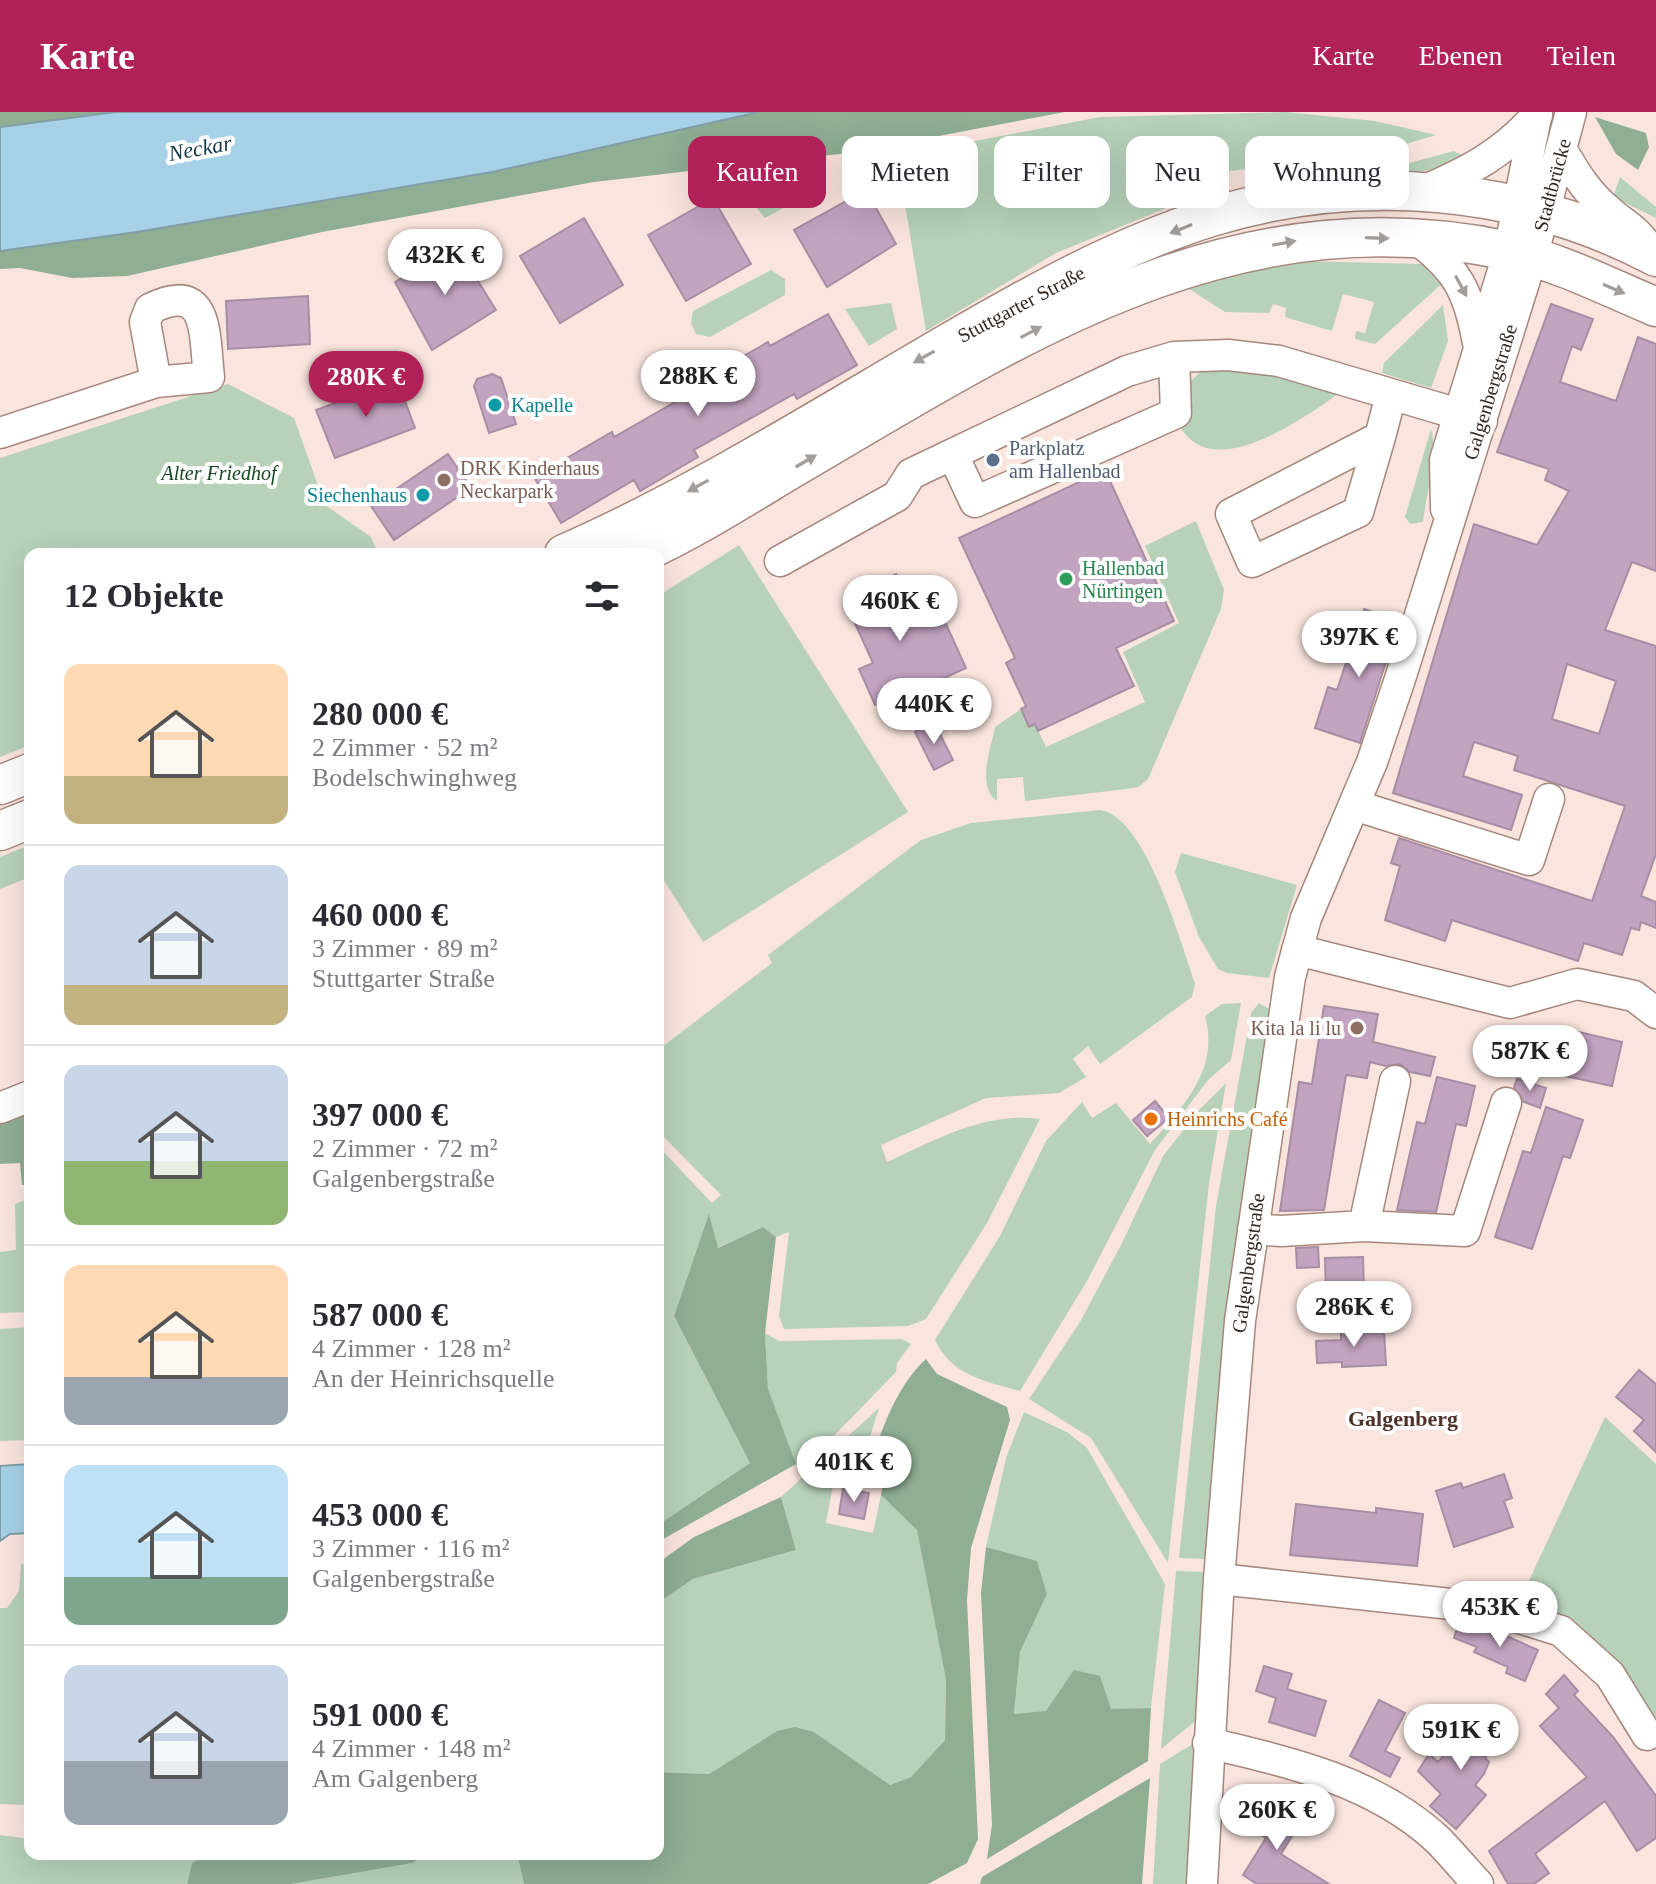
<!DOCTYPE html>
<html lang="de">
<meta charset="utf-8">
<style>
:root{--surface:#fff;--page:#f7f7f7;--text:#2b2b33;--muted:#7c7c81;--line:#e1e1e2;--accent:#b0215a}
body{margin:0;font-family:"Times New Roman",serif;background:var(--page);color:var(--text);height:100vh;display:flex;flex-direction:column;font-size:30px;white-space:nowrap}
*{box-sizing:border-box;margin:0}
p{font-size:26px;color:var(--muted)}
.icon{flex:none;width:44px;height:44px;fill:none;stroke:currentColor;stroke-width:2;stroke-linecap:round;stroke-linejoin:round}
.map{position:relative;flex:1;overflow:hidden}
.details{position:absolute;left:24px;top:436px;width:640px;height:1312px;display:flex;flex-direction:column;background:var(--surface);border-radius:16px;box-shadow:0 8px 32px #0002}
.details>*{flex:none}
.guide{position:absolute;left:688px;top:24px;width:760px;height:72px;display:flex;gap:16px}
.price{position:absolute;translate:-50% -68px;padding:0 18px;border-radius:28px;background:#fff;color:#222;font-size:26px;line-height:52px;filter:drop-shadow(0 2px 4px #0008)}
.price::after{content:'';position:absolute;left:50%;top:48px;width:24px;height:18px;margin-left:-12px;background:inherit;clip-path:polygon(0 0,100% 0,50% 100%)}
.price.active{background:var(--accent);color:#fff}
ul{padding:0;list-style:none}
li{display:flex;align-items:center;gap:24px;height:200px;padding:0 40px}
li+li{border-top:2px solid var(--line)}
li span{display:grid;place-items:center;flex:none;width:224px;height:160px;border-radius:16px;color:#555}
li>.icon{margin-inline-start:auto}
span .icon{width:96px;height:96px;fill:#fffc;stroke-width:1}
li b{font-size:34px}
h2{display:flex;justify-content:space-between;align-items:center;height:96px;padding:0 40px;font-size:34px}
.tag{padding:0 28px;border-radius:16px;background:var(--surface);box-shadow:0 8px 32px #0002;font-size:28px;line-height:72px}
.tag.active{background:var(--accent);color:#fff}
header{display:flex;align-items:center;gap:48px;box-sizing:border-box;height:112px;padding:0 40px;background:var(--accent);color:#fff}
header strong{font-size:38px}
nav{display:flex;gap:44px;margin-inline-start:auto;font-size:28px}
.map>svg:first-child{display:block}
.green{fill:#b7d2b9}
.forest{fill:#8fae92}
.water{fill:#a6d1e6;stroke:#839eab;stroke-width:2}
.building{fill:#c2a3c0;stroke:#a68ea4;stroke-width:2;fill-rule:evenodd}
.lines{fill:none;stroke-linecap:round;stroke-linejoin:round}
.minor-casing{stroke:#a6877c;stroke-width:33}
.major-casing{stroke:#a6877c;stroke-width:41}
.minor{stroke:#fff;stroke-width:30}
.major{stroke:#fff;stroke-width:38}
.oneway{fill:#a39d9b}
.culture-dot{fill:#0f9aa8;stroke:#fff;stroke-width:3}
.service-dot{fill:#5c6f8a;stroke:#fff;stroke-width:3}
.education-dot{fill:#8d6e63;stroke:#fff;stroke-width:3}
.leisure-dot{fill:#2e9e5b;stroke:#fff;stroke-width:3}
.food-dot{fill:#e8710a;stroke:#fff;stroke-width:3}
.labels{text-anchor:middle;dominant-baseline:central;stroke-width:8;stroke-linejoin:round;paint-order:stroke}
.street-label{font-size:20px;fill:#322621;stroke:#fff}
.culture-label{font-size:20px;fill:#0d838f;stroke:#fff;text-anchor:start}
.service-label{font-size:20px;fill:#4e5e75;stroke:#fff;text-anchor:start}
.education-label{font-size:20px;fill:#785e54;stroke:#fff;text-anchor:start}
.park-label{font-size:20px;font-style:italic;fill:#164620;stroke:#fff}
.leisure-label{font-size:20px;fill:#27864d;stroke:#fff;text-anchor:start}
.food-label{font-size:20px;fill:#c56008;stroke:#fff;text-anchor:start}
.water-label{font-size:22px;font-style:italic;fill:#103545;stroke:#fff}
.neighbourhood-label{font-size:22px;font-weight:bold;fill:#4e332a;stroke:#fff}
</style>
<header>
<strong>Karte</strong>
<nav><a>Karte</a><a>Ebenen</a><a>Teilen</a></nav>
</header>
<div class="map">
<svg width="1656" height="1772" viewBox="0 0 1656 1772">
<rect width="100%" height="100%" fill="#fae5de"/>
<path class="green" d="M 1286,0 L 1375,9 L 1436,23 L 1373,42 L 1222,60 L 1164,97 L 1056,141 L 926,219 L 897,44 L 1100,5 Z
M 1454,39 L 1466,45 C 1435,61 1406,63 1372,61 Z
M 1620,65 L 1656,95 L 1656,106 L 1613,85 Z
M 792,79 L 798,88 L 765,106 L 749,87 Z
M 1301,149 L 1422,152 L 1446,168 L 1375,232 L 1355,227 L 1356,219 L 1365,221 L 1374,190 L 1343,182 L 1332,219 L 1285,205 L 1286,196 L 1273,192 L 1269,201 L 1225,200 L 1189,177 L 1264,151 Z
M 771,158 L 785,167 L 785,183 L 710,225 L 696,222 L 691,211 L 693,199 Z
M 891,191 L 897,217 L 869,234 L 845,197 Z
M 1443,193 L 1448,229 L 1431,276 L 1382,261 L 1384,251 Z
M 1252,257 L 1341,280 C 1305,305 1212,374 1179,313 L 1188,272 L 1200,260 Z
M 228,272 L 294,306 L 325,393 L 371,425 L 378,442 L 30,442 L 30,633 L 0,645 L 0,346 Z
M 1431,317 C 1439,342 1426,382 1423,410 L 1410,412 L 1405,405 Z
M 1196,409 L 1224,478 L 1221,497 L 1148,667 L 1138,675 L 1126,677 L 1025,689 L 1023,665 L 997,667 L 997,689 C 976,674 991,637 995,615 L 1021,597 L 1029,614 L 1035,612 L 1046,635 L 1145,590 L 1123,540 L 1179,511 L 1145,434 Z
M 739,433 L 908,700 L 703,830 L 658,759 L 658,484 Z
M 1100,698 C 1146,704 1181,832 1195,871 L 1192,885 L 1100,952 L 1088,934 L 1073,947 L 1086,965 L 1059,981 L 986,986 L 881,1033 L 887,1050 C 935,1028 986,999 1040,1007 L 987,1111 L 926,1207 L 908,1214 L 784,1217 L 779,1204 L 789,1120 L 776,1125 L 763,1115 L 717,1136 L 709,1104 L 674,1204 L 750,1351 L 658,1413 L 658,1034 L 712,1091 L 721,1083 L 658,1019 L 658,938 L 772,851 L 768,843 L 921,728 L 971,711 Z
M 30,733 L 30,765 L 0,777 L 0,745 Z
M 1181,741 L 1297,773 L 1269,866 L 1227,861 L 1218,857 L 1199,825 L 1175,760 Z
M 1241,891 L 1231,948 L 1208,968 L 1155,1038 L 1087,1169 L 1020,1279 C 985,1269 952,1264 935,1228 L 1000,1124 L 1046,1029 L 1082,990 L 1092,1006 L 1116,991 L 1150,1032 C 1183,995 1220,957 1205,904 L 1222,892 Z
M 1259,891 L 1273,899 L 1208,1447 L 1179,1446 L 1216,1094 L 1251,901 Z
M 1226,971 L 1209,1071 L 1168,1451 L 1091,1326 L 1029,1287 L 1080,1210 L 1122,1131 L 1163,1044 L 1200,997 Z
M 30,1086 L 30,1200 L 0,1201 L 0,1140 L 16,1138 L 15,1092 Z
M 30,1215 L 30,1328 L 0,1329 L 0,1217 Z
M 765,1221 L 779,1229 L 902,1227 L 911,1232 L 897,1251 L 896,1260 L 826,1332 L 796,1352 L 768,1278 Z
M 879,1296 L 857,1367 L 835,1363 L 826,1411 L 873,1421 L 881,1383 L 917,1417 L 946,1568 L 945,1628 L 911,1665 L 890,1673 L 814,1620 L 777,1619 L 709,1662 L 658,1660 L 658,1491 L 693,1467 L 796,1438 L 781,1385 Z
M 1024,1300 L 1067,1320 L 1087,1336 L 1165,1472 L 1151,1596 L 1014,1602 L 1020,1540 L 1047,1482 L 1037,1450 L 986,1435 L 1006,1346 Z
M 1605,1305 L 1656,1352 L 1656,1629 L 1574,1516 L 1544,1496 L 1520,1488 Z
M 30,1451 L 30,1693 L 0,1692 L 0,1496 L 7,1496 L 19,1479 L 21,1452 Z
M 1176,1459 L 1206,1460 L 1198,1607 L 1161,1637 Z
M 1199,1628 L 1191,1772 L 1153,1772 L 1160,1652 Z
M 0,1723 L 30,1727 L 30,1742 L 208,1742 L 192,1751 L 187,1772 L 0,1772 Z
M 425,1742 L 517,1742 L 524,1772 L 291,1772 L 413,1751 Z"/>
<path class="forest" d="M 0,0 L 116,0 L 0,15 Z
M 759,0 L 1065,0 L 848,41 L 594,70 L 322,120 L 127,164 L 72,166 L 20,156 L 0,157 L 0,139 L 137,120 L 492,60 Z
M 1595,5 L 1646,21 L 1649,35 L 1638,58 L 1616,42 Z
M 30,999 L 30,1072 L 22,1073 L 20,1051 L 0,1052 L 0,1010 Z
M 709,1102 L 718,1136 L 763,1115 L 776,1125 L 765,1221 L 768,1277 L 796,1352 L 658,1430 L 658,1413 L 750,1351 L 674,1204 Z
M 926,1247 L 937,1262 L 1007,1295 L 1010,1308 L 971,1436 L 967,1488 L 978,1727 L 967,1751 L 928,1772 L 524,1772 L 517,1742 L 658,1742 L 658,1660 L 709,1662 L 777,1619 L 795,1615 L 814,1620 L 890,1673 L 911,1665 L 945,1628 L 946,1568 L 917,1418 L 881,1383 L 883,1371 L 867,1368 C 877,1327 895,1275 926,1247 Z
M 781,1385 L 796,1438 L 693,1467 L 658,1491 L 658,1451 L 694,1425 Z
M 986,1435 L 1037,1449 L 1047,1482 L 1020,1540 L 1014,1602 L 1046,1599 L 1074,1558 L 1100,1564 L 1111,1597 L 1151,1596 L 1148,1649 L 987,1747 L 992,1713 L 981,1481 Z
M 1150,1666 L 1142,1772 L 980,1772 L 982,1765 Z
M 208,1742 L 425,1742 L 413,1751 L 291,1772 L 187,1772 L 192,1751 Z"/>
<path class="water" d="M 116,0 L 759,0 L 492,60 L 137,120 L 0,139 L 0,15 Z
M 30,1352 L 30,1421 L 10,1422 L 0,1429 L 0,1354 Z"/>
<path class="building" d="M 866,78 L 896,132 L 827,175 L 794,118 Z
M 713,86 L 751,152 L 686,189 L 648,123 Z
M 584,106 L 623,173 L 560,211 L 520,144 Z
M 456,134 L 496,198 L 432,238 L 395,170 Z
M 308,184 L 310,232 L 228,237 L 226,189 Z
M 1551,192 L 1593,207 L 1581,238 L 1572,234 L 1560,270 L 1616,289 L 1638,225 L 1656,232 L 1656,459 L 1632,450 L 1605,518 L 1656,534 L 1656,742 L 1641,784 L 1656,790 L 1656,816 L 1641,810 L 1639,818 L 1631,816 L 1622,843 L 1584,831 L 1578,849 L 1452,808 L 1445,829 L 1385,808 L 1400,754 L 1391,751 L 1399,726 L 1592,789 L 1625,694 L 1514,658 L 1518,644 L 1474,630 L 1463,664 L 1522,683 L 1511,718 L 1393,681 L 1474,412 L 1537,433 L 1569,379 L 1545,368 L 1549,357 L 1497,340 ZM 1567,552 L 1616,569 L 1599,622 L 1552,607 Z
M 828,202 L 857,253 L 797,287 L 794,282 L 694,338 L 698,345 L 640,379 L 634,368 L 561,411 L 534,365 L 612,320 L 614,325 L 696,278 L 693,273 L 768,230 L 770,234 Z
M 492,262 L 501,266 L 516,312 L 489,321 L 474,274 L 477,267 Z
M 397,268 L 415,316 L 335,346 L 316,298 Z
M 448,342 L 471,376 L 394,428 L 371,394 Z
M 1105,358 L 1174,509 L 1116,536 L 1134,574 L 1038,619 L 1035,612 L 1029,615 L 1021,597 L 1026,594 L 1006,551 L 1015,546 L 959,426 Z
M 896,462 L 920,514 L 942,503 L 966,556 L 892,590 L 890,586 L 875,593 L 859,557 L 873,551 L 844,487 Z
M 1364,497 L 1399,509 L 1360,631 L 1315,616 L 1328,575 L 1337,578 Z
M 934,610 L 953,648 L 934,658 L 915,620 Z
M 1324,894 L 1378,902 L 1373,930 L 1435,945 L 1430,964 L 1410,960 L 1400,952 L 1386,954 L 1370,950 L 1367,966 L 1346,963 L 1324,1098 L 1280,1099 L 1299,970 L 1312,972 Z
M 1570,918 L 1622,930 L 1612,974 L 1560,963 Z
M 1437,965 L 1475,974 L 1466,1014 L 1456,1012 L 1436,1100 L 1397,1098 L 1417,1010 L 1425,1012 Z
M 1517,967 L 1546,976 L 1540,996 L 1524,990 L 1514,975 Z
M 1155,989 L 1169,1006 L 1147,1024 L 1133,1008 Z
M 1546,995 L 1583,1008 L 1570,1046 L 1563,1044 L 1532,1137 L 1495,1125 L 1523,1039 L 1531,1041 Z
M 1318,1135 L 1319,1155 L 1297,1156 L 1296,1136 Z
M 1363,1145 L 1364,1182 L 1326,1183 L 1325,1146 Z
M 1384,1218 L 1386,1253 L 1342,1255 L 1342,1250 L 1317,1251 L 1316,1229 L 1341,1228 L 1341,1220 Z
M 1639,1258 L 1656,1272 L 1656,1340 L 1634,1319 L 1644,1308 L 1616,1285 Z
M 1504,1362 L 1512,1386 L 1504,1389 L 1513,1415 L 1454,1435 L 1436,1379 L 1461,1371 L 1463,1376 Z
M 843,1377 L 869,1381 L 864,1407 L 839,1402 Z
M 1296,1392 L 1376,1401 L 1376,1396 L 1423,1402 L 1417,1454 L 1290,1443 Z
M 1459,1511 L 1484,1519 L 1486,1515 L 1538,1538 L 1525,1569 L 1506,1561 L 1508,1555 L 1474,1540 L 1477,1535 L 1454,1526 Z
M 1264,1554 L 1292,1562 L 1287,1577 L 1326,1589 L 1315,1624 L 1269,1610 L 1276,1586 L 1256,1579 Z
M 1564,1563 L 1578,1579 L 1574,1583 L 1613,1625 L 1656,1684 L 1656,1726 L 1637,1739 L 1605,1689 L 1535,1742 L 1549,1761 L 1534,1772 L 1508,1772 L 1489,1739 L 1587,1665 L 1540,1614 L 1559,1596 L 1546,1582 Z
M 1379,1588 L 1405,1601 L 1385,1639 L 1400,1646 L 1390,1665 L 1350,1644 Z
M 1480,1602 L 1502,1621 L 1485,1646 L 1489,1650 L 1484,1662 L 1475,1673 L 1486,1683 L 1456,1717 L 1430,1694 L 1441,1682 L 1418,1659 L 1429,1642 L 1438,1650 Z
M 1268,1691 L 1300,1711 L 1281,1742 L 1329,1772 L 1257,1772 L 1243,1763 L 1266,1726 L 1252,1717 Z"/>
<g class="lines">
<g class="minor-casing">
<path id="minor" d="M 1562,38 C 1575,61 1588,82 1609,99 C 1623,112 1636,117 1647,134
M 1423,79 C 1468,60 1504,41 1537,3
M 1416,127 C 1458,157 1469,181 1478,231
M 0,321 L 156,270 L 209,265 C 204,223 210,167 150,197 L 145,210 L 156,270
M 1380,325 L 1358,400 L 1252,450 L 1231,402 L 1380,325 L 1391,283
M 953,343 L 975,390 L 1176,301 L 1174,245
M 1446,397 L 1445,348 L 1509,139 L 1537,0
M 780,449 L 897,384 L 911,362 L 1127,259 L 1174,245 L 1228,243 L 1279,249 L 1482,309
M 1354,693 L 1529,748 L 1549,687
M 1297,838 L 1510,891 L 1577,872 L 1634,884 L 1656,901
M 0,996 L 30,984
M 1364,1114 L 1395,969
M 1253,1117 L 1281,1119 L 1364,1114 L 1465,1119 L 1506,991
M 1219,1467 L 1488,1496 L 1561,1519 L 1610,1563 L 1647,1623
M 1208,1631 C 1289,1650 1374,1669 1437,1727 C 1451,1741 1464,1757 1478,1772
M 1202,1772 L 1219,1467 L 1240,1209 L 1290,865 L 1306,806 L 1372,650 L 1400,567 L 1532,145 L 1571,0"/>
</g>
<g class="major-casing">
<path id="major" d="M 564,442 C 696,384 821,305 945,233 C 1029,184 1118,134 1211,105 C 1359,60 1520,73 1656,145
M 640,442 C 693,418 743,386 793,356 C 1020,223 1233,80 1509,139 C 1560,150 1608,175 1656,195
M 0,673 L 30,661
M 0,719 L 30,707"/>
</g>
<use href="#minor" class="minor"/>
<use href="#major" class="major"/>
</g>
<defs><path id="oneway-solid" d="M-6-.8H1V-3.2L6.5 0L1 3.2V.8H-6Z" transform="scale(2)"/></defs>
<g class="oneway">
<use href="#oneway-solid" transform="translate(1181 117) rotate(158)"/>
<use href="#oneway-solid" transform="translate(1377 126) rotate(2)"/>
<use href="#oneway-solid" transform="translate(1284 131) rotate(-11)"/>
<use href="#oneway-solid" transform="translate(1461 174) rotate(62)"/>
<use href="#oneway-solid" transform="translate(1614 177) rotate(23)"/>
<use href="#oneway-solid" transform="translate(1031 220) rotate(-28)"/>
<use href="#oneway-solid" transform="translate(924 245) rotate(151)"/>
<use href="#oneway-solid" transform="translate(806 349) rotate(-30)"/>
<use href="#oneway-solid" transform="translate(698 374) rotate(151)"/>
</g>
<g class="culture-dot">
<circle cx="495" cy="293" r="8"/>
<circle cx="423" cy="383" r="8"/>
</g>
<circle class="service-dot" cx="993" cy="348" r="8"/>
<g class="education-dot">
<circle cx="444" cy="368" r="8"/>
<circle cx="1357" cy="916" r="8"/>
</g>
<circle class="leisure-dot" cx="1066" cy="467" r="8"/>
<circle class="food-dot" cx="1151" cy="1007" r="8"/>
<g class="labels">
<g class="street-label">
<text transform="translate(1552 73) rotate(-75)">Stadtbrücke</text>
<text transform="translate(1021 192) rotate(-28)">Stuttgarter Straße</text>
<text transform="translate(1490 280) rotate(-73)">Galgenbergstraße</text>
<text transform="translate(1248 1151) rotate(-82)">Galgenbergstraße</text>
</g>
<g class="culture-label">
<text x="511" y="293">Kapelle</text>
<text x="407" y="383" text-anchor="end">Siechenhaus</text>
</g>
<g class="service-label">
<text x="1009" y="336">Parkplatz<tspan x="1009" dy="23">am Hallenbad</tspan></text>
</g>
<g class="education-label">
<text x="460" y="356">DRK Kinderhaus<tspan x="460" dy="23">Neckarpark</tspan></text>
<text x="1341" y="916" text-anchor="end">Kita la li lu</text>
</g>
<g class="park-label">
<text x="219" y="361">Alter Friedhof</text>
</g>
<g class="leisure-label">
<text x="1082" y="456">Hallenbad<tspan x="1082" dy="23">Nürtingen</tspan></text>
</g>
<g class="food-label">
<text x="1167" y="1007">Heinrichs Café</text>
</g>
<g class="water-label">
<text transform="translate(200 36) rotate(-10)">Neckar</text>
</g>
<g class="neighbourhood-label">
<text x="1403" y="1306">Galgenberg</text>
</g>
</g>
</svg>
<b class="price" style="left:445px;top:185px">432K €</b>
<b class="price" style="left:698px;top:306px">288K €</b>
<b class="price active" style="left:366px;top:307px">280K €</b>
<b class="price" style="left:900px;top:531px">460K €</b>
<b class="price" style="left:1359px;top:567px">397K €</b>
<b class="price" style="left:934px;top:634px">440K €</b>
<b class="price" style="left:1530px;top:981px">587K €</b>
<b class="price" style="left:1354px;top:1237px">286K €</b>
<b class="price" style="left:854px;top:1392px">401K €</b>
<b class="price" style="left:1500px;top:1537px">453K €</b>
<b class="price" style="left:1461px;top:1660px">591K €</b>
<b class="price" style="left:1277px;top:1740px">260K €</b>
<div class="guide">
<a class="tag active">Kaufen</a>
<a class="tag">Mieten</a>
<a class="tag">Filter</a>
<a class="tag">Neu</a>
<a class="tag">Wohnung</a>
</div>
<section class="details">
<h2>12 Objekte<svg class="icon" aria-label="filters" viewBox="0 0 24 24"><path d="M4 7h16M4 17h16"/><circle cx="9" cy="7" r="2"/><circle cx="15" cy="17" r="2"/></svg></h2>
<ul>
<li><span style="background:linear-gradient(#ffd9b3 70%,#c2b280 0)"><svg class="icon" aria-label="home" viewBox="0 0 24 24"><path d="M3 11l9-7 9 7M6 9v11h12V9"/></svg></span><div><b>280 000 €</b><p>2 Zimmer · 52 m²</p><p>Bodelschwinghweg</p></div></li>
<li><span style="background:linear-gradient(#c9d6e8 75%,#c2b280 0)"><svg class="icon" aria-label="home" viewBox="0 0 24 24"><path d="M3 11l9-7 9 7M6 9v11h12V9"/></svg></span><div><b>460 000 €</b><p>3 Zimmer · 89 m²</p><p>Stuttgarter Straße</p></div></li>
<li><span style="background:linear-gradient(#c9d6e8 60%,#8fb573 0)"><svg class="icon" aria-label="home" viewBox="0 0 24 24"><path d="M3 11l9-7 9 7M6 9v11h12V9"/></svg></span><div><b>397 000 €</b><p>2 Zimmer · 72 m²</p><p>Galgenbergstraße</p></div></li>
<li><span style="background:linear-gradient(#ffd9b3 70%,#9aa5b1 0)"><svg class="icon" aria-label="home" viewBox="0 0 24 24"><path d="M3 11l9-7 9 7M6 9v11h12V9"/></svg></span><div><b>587 000 €</b><p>4 Zimmer · 128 m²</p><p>An der Heinrichsquelle</p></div></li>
<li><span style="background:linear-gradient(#bfe0f5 70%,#7fa58c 0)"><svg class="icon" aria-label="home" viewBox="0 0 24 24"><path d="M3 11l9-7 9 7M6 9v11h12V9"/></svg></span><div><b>453 000 €</b><p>3 Zimmer · 116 m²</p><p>Galgenbergstraße</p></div></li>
<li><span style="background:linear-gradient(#c9d6e8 60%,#9aa5b1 0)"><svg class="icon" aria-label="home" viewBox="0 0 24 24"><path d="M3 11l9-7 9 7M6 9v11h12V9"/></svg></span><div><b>591 000 €</b><p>4 Zimmer · 148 m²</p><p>Am Galgenberg</p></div></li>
</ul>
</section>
</div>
